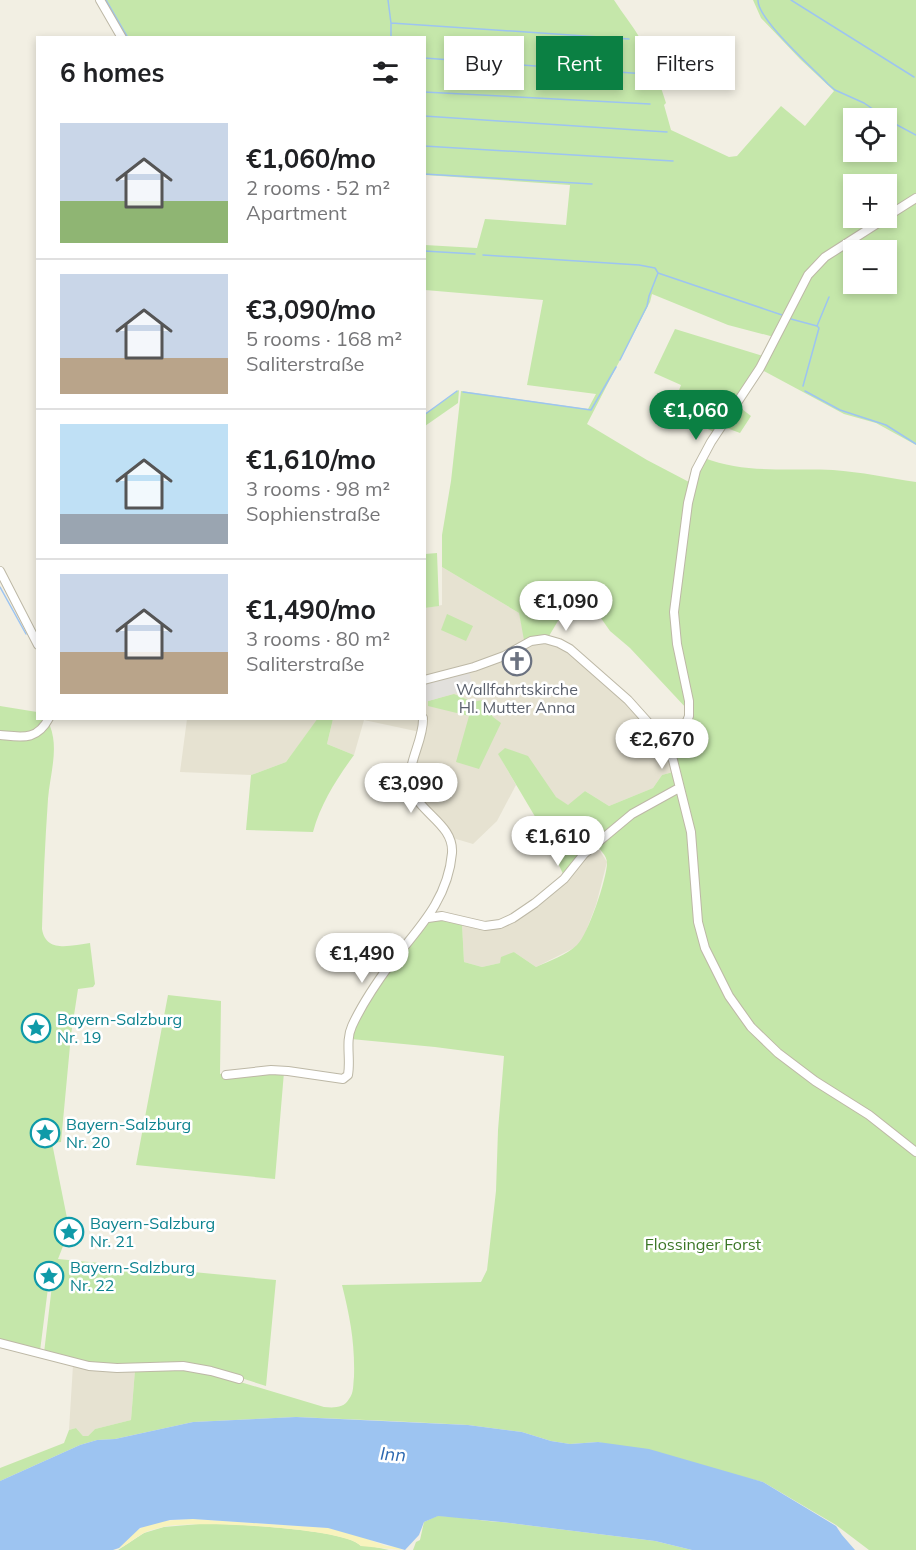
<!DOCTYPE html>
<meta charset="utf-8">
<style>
:root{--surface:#fff;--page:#f6f6f6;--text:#202124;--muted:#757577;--line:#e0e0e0;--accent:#0b8043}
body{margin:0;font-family:Mulish,sans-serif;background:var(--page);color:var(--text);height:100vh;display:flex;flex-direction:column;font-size:22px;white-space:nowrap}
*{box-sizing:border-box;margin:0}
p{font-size:20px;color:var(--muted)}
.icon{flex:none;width:33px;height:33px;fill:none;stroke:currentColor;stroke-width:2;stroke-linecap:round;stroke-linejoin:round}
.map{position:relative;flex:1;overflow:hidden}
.sheet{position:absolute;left:36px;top:36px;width:390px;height:684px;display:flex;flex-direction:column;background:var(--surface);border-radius:0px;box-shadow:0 3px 9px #0003}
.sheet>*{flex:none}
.banner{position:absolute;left:444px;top:36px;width:381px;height:54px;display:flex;gap:12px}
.buttons{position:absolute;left:843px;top:108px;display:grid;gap:12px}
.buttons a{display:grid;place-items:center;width:54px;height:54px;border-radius:0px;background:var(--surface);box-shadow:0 3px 9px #0003;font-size:30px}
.price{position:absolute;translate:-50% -51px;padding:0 14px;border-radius:21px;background:#fff;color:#222;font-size:20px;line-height:39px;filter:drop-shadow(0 2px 3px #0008)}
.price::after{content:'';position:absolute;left:50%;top:36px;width:18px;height:14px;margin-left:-9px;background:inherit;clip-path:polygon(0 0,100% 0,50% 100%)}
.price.current{background:var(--accent);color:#fff}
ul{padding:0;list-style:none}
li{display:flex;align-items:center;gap:18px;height:150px;padding:0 24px}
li+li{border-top:2px solid var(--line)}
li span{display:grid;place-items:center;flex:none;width:168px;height:120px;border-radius:0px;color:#555}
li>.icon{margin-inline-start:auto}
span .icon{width:72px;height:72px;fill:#fffc;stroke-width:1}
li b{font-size:26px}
h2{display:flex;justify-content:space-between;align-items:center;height:72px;padding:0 24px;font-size:26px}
.tag{padding:0 21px;border-radius:0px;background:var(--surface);box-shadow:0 3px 9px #0003;font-size:21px;line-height:54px}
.tag.current{background:var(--accent);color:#fff}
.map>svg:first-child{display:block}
.residential{fill:#e6e2d1}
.green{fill:#c5e7aa;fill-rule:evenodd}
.sand{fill:#f8f3bd}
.parking{fill:#e2e0dc}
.water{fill:#9dc4f1}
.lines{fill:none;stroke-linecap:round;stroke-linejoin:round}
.stream{stroke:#9dc4f1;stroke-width:1.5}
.street-casing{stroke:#bdb8a6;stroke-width:10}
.street{stroke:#fff;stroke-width:8}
.labels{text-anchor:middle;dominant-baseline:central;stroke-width:5;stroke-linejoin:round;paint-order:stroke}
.worship-label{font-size:16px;fill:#5b616d;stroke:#fff}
.culture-label{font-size:16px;fill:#0d838f;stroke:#fff;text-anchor:start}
.park-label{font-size:16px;fill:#3b7626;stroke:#fff}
.water-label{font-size:18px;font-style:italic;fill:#2c68b0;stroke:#fff}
</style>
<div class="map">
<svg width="916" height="1550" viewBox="0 0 916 1550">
<rect width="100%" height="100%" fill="#f2efe3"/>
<path class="residential" d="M 442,567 L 519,613 L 525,640 L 534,643 L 543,642 L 565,648 L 612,688 L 661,741 L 669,756 L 673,772 L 662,775 L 653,788 L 609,806 L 585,791 L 568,806 L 499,755 L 516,785 L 497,821 L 473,844 L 446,836 L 435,823 L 424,814 L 409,787 L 420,732 L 364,720 L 354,755 L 327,744 L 333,719 L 424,718 L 425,608 L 442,605 Z
M 187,719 L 318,719 L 286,762 L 251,775 L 180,772 Z
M 595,843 L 607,862 L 596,905 L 583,939 L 576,947 L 536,967 L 514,952 L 500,963 L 482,967 L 464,962 L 462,924 L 500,921 L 514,914 L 564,876 Z
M 73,1365 L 135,1370 L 131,1420 L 95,1429 L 88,1436 L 83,1436 L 76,1428 L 69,1430 Z"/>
<path class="green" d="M 101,0 L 614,0 C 623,14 633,26 641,40 C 652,60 659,81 666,103 L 664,105 L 671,130 L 729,157 L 737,156 L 781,106 L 805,126 L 834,91 L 800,59 L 761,18 L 753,0 L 916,0 L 916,195 L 887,215 L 886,184 L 854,184 L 854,218 L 883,218 L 916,200 L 916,445 L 876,423 L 844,414 L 762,370 L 774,337 L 728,325 L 652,294 L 650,302 L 587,424 L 647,460 L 689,482 L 704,458 C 746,474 790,468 833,470 C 861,472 889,478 916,482 L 916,1550 L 869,1550 L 836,1525 L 763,1482 L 598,1442 L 570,1444 L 551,1441 L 522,1432 L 468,1425 L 389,1421 L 296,1417 L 193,1422 L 115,1439 L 97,1440 L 80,1445 L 0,1481 L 0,1468 L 64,1443 L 69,1430 L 76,1428 L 83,1436 L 88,1436 L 95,1429 L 131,1420 L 135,1370 L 171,1368 L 207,1372 L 324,1407 C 334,1408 344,1408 349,1399 C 354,1393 353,1384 354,1377 C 355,1343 350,1317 342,1285 L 481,1282 L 487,1270 L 496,1191 L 498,1130 L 504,1056 L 435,1047 L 351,1039 C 353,1032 355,1024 358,1017 C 366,1000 416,928 431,921 C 440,916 452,922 462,924 L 464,962 L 482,967 L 500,963 L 501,957 L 514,952 L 536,967 C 549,961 567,955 577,945 C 588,935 607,878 607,863 C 607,855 599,849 595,844 L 564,876 L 540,825 L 498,754 L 505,748 L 528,756 L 556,797 L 568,805 L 585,791 L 609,806 L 653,788 L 662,775 L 673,772 L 669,756 L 692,730 L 687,709 L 630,648 L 610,631 L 596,611 L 579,595 L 571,599 L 549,636 L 524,640 L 519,613 L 442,567 L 442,535 L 451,481 L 461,391 L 588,409 L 596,394 L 527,385 L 543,300 L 425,290 L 425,245 L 477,248 L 485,219 L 566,225 L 570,185 L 425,175 L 424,38 L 124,37 ZM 854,118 L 886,118 L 886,152 L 854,152 ZM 854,250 L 886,250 L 886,284 L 854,284 Z
M 675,329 L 763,356 L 736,401 L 738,406 L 751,416 L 740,433 L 724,427 L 714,432 L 671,411 L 681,385 L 654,373 Z
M 459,390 L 458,403 L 425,426 L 425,414 Z
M 437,553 L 439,606 L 425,608 L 425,554 Z
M 447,614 L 473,626 L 466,641 L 441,630 Z
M 454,694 L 473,702 L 482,700 L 493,717 L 501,723 L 479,769 L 456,762 L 469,716 L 428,706 L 428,701 Z
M 0,706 L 37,712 L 38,718 L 46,719 C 35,738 20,733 0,733 Z
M 318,718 L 333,719 L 327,744 L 354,755 C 336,780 321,803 313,832 L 246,830 L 251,775 L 286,762 Z
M 47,726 L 50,726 C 59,749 50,774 48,799 C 45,842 43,886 42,929 C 46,954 72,945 90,943 L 95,984 L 93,987 L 78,989 L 71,1035 L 61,1142 L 52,1143 L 69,1228 L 67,1236 L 58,1259 L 276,1280 L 266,1386 L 210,1368 L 101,1365 L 44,1353 L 53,1277 L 49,1280 L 40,1351 L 0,1341 L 0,739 C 18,738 36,743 47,726 Z
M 168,995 L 221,1001 L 220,1074 L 256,1070 L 284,1072 L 275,1179 L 136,1165 Z
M 437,1516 C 459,1516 480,1521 501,1522 L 655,1541 L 692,1550 L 413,1550 L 416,1542 L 420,1540 L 424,1522 Z
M 211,1523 C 238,1525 347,1529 361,1546 L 370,1546 L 389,1550 L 118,1550 L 144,1533 L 164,1527 Z"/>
<path class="sand" d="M 193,1519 L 328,1528 L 354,1534 L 386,1546 L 398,1547 L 402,1550 L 361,1546 C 345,1527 191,1520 163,1527 C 158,1528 151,1530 146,1532 C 133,1538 124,1550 110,1550 C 124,1547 129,1534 141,1528 C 156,1520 177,1520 193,1519 Z"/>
<path class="parking" d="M 469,671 L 473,688 L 425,702 L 425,683 Z"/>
<path class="water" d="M 296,1417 L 468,1425 L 522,1432 L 551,1441 L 570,1444 L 598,1442 L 649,1449 L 763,1482 L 836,1526 L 842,1535 L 855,1550 L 692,1550 L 655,1541 L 501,1522 L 438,1516 L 424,1522 L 419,1535 L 405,1550 L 328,1528 L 193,1519 L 170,1520 L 140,1528 L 119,1548 L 113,1550 L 0,1550 L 0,1481 L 80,1445 L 97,1440 L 115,1439 L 193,1422 Z"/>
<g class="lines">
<path class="stream" d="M 106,0 L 128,38
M 388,0 L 391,23 L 391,38
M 758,0 C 757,19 814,69 828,84 L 835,90 L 864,103 L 886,118
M 791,0 L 914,77
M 391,23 L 629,39
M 424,58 L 646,74
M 424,92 L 650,104
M 424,116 L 667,132
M 886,119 L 916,135
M 424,146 L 673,161
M 424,174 L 592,184
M 424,251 L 475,254
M 483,255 L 639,265 L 655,268 L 658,273 L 782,315
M 791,319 L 817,326 L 819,328 L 803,386
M 817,326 L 829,297
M 620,360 L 647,306 L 649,296 L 658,273
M 805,391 L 840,410 L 886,425 L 916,444
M 463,392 L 591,410 L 616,367
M 424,415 L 457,391
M 0,587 L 26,634"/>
<g class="street-casing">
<path id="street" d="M 100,0 L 122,38
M 886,217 L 916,198
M 0,571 L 38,645
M 424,680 L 474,667 L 504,656 L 531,641 L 545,639 L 559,643 L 570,649 L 628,700 L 654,729 L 666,745 L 673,760 L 691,832 L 698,922 L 705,948 L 729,996 L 751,1027 L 778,1053 L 815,1081 L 869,1115 L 916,1152
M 0,735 C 22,737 37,741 49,718
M 666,745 L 681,736 L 689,716 L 689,701 L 677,644 L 674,612 L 688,503 L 696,470 L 711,442 L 760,368 L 808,275 L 825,257 L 886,218
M 428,918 L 442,916 L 485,926 L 500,924 L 513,918 L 535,903 L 564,879 L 584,854 L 632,814 L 679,788
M 226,1075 L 271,1070 L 288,1071 L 343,1079 L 348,1075 C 351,1059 345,1041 352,1026 C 362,1004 377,982 391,963 C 418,929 448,900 452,853 C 454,825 421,814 412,790 C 404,766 424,742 423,718
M 0,1343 L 89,1366 L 117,1368 L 183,1366 L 211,1371 L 239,1379"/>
</g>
<use href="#street" class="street"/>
</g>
<defs>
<g id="church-ring" transform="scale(1.5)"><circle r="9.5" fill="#fff" stroke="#6b7280" stroke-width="1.5"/><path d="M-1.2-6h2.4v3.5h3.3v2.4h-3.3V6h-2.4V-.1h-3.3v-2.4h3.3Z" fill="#6b7280"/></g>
<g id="sight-ring" transform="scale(1.5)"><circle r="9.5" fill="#fff" stroke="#0f9aa8" stroke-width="1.5"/><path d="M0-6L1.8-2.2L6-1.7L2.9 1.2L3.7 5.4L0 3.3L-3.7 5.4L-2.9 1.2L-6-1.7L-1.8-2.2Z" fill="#0f9aa8"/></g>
</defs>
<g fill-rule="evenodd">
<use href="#church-ring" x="517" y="661"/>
<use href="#sight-ring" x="36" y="1028"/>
<use href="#sight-ring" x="45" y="1133"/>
<use href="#sight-ring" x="69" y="1232"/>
<use href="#sight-ring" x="49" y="1276"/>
</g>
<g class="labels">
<g class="worship-label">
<text x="517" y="689">Wallfahrtskirche<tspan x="517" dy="18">Hl. Mutter Anna</tspan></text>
</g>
<g class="culture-label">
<text x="57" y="1019">Bayern-Salzburg<tspan x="57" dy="18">Nr. 19</tspan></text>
<text x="66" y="1124">Bayern-Salzburg<tspan x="66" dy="18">Nr. 20</tspan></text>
<text x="90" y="1223">Bayern-Salzburg<tspan x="90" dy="18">Nr. 21</tspan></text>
<text x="70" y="1267">Bayern-Salzburg<tspan x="70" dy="18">Nr. 22</tspan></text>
</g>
<g class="park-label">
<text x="703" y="1244">Flossinger Forst</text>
</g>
<g class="water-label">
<text transform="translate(393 1454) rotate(4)">Inn</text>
</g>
</g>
</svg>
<div class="buttons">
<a><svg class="icon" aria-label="locate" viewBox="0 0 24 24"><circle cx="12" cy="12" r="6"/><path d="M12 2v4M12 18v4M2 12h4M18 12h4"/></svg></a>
<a>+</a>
<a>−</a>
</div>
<b class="price current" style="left:696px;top:441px">€1,060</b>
<b class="price" style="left:566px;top:632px">€1,090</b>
<b class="price" style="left:662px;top:770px">€2,670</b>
<b class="price" style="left:411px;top:814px">€3,090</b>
<b class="price" style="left:558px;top:867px">€1,610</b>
<b class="price" style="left:362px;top:984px">€1,490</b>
<div class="banner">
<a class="tag">Buy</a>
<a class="tag current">Rent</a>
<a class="tag">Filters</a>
</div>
<section class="sheet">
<h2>6 homes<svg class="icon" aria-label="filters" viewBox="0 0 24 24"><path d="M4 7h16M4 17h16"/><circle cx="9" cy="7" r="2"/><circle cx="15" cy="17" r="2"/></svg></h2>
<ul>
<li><span style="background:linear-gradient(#c9d6e8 65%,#8fb573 0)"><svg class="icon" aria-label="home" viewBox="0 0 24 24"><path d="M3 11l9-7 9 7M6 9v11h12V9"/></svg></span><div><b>€1,060/mo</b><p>2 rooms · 52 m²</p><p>Apartment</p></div></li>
<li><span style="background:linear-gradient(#c9d6e8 70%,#b9a48a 0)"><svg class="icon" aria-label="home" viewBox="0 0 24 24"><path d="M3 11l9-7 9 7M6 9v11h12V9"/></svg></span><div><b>€3,090/mo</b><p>5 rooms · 168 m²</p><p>Saliterstraße</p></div></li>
<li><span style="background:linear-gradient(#bfe0f5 75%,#9aa5b1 0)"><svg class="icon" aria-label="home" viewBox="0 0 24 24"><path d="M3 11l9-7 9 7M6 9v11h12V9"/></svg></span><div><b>€1,610/mo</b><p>3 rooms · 98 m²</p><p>Sophienstraße</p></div></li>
<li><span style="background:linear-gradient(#c9d6e8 65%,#b9a48a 0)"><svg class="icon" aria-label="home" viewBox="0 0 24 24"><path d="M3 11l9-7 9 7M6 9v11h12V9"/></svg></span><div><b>€1,490/mo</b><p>3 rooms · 80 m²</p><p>Saliterstraße</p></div></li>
</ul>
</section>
</div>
